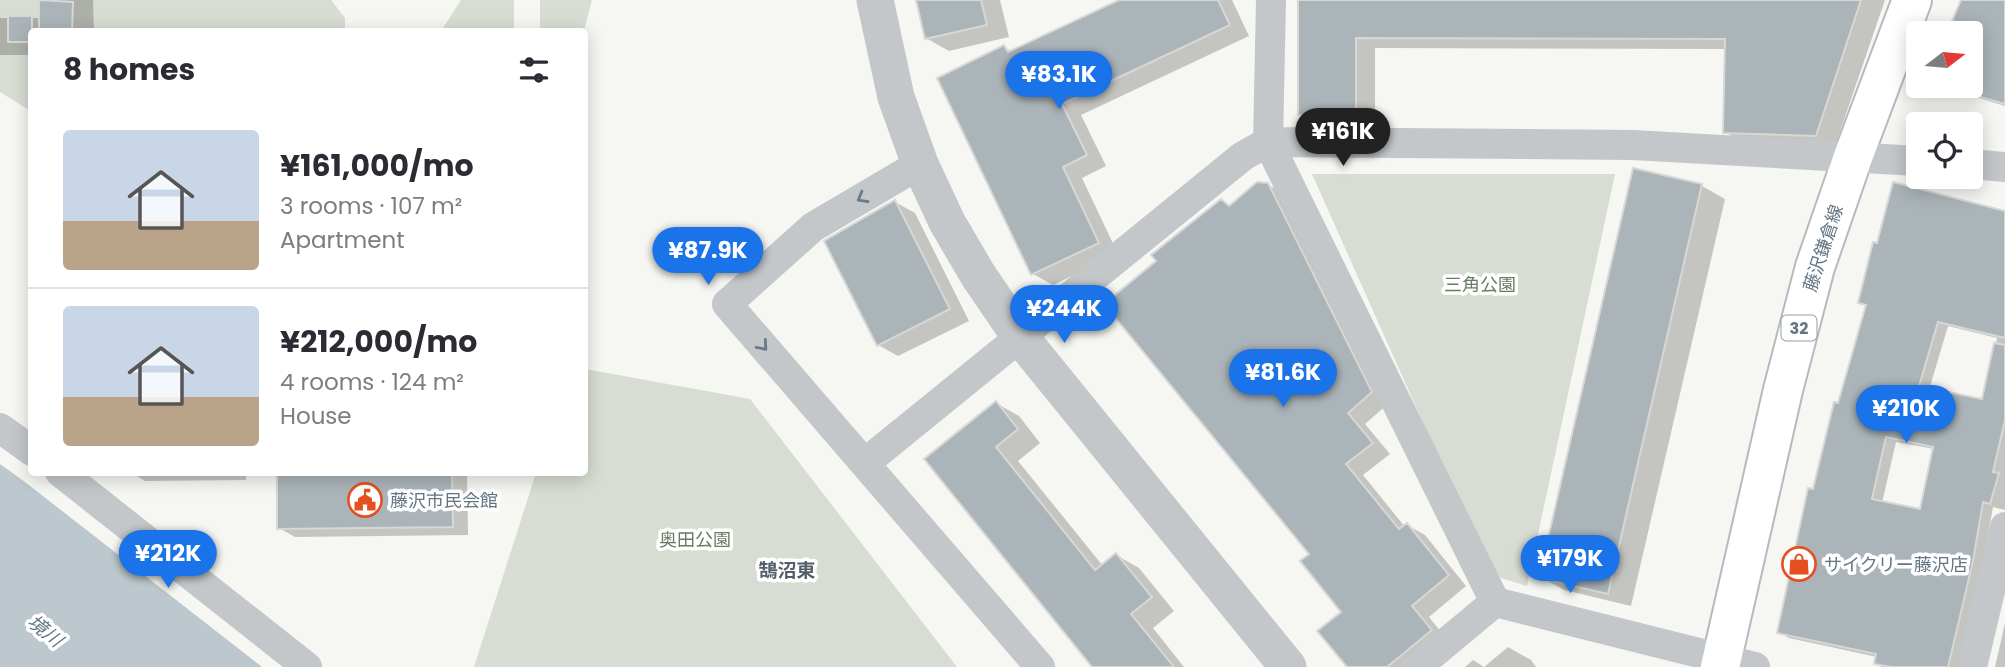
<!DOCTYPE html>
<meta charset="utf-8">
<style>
:root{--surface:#fff;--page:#f7f7f7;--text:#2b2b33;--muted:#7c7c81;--line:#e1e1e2;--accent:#1a73e8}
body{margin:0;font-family:Poppins,"Noto Sans JP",sans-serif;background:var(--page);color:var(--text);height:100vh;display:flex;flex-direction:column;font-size:26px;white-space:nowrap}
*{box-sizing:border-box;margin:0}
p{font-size:23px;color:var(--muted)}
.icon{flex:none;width:38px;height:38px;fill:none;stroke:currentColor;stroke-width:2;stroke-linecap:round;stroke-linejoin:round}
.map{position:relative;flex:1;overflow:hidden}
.drawer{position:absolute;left:28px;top:28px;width:560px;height:448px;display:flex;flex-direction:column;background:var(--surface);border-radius:7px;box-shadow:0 4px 18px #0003}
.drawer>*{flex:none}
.needle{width:46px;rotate:74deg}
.tools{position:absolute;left:1906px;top:21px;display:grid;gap:14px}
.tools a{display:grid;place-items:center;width:77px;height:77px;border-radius:7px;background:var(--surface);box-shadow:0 4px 18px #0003;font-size:35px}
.price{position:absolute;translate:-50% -60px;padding:0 16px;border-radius:24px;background:var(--accent);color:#fff;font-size:23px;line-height:46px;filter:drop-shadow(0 2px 4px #0008)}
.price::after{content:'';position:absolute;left:50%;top:42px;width:21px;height:16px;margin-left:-10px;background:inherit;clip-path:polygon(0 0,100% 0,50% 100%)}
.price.current{background:#222;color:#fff}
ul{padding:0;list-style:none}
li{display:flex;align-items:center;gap:21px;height:175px;padding:0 35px}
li+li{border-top:2px solid var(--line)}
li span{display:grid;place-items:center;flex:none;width:196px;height:140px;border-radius:7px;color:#555}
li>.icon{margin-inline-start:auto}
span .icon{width:84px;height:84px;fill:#fffc;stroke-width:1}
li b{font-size:30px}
h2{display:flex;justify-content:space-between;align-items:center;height:84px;padding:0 35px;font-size:30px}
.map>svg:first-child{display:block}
.green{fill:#d7ddd3}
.water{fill:#bcc8cd}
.shadow{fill:#0003;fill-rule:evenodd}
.building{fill:#abb4b9;stroke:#d7d7d5;stroke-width:2;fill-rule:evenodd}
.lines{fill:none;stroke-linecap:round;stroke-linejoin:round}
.primary-casing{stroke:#b6babe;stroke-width:42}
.minor{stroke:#c3c7ca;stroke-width:30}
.tertiary{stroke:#c3c7ca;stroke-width:37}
.primary{stroke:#fff;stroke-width:38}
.oneway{stroke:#697a88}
.labels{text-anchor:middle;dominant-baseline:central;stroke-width:7;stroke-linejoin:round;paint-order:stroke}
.shield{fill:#fff;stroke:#929fa9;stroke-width:2}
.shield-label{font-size:16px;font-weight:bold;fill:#647684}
.street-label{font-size:18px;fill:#647684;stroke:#fff}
.park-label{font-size:18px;fill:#687b63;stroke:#fff}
.poi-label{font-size:18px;fill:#647684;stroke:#fff;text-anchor:start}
.neighbourhood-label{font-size:19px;font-weight:bold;fill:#525f69;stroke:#fff}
.water-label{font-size:19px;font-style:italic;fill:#5f7780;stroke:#fff}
</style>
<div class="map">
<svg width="2005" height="667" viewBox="0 0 2005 667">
<rect width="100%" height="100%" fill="#f6f6f2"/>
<path class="green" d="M 0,0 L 331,0 L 345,18 L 345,31 L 32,32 L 32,110 L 29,110 L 0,92 Z
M 461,0 L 514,0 L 514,31 L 441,31 Z
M 540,0 L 592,0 L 584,31 L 540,31 Z
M 1312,174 L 1615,174 L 1527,586 L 1491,575 Z
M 585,369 L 750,399 L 957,667 L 474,667 L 536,473 L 584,472 Z"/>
<path class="water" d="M 0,464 L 25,482 L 262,667 L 0,667 Z"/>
<path class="shadow" d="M 41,0 L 93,0 L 94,32 L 32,32 L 32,55 L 0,55 L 0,18 L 41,18 Z
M 918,0 L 1000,0 L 1009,37 L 949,51 L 926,38 Z
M 1124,0 L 1232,0 L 1249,36 L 1081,115 L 1106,166 L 1082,178 L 1118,254 L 1053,285 L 1033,274 L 1004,47 L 1013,52 Z
M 1299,0 L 1885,0 L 1835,146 L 1745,143 L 1725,132 L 1727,49 L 1375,48 L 1375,126 L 1319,125 L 1300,114 Z
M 1963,0 L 2005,0 L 2005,106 L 1939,86 L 1970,86 L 1970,33 L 1949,33 Z
M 1634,170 L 1702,186 L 1725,199 L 1631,606 L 1564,590 L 1541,577 Z
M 1268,185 L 1286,195 L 1389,403 L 1365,424 L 1390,454 L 1363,475 L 1405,527 L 1407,525 L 1425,535 L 1466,586 L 1429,617 L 1448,641 L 1417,667 L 1349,667 L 1344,612 L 1158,261 L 1221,201 L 1231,207 Z
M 895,202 L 915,213 L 969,321 L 898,356 L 878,345 Z
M 2005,211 L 2005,510 L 1993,507 L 1982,568 L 1959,667 L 1882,667 L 1876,663 L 1877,657 L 1789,638 L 1779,632 L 1815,491 L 1868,306 L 1860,302 ZM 1948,326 L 1997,338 L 1984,401 L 1929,390 ZM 1896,442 L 1934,449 L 1921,511 L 1882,503 Z
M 996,403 L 1019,416 L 1040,443 L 1018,461 L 1103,566 L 1116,555 L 1139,568 L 1174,611 L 1153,628 L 1184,667 L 1095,667 L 927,459 Z
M 130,472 L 246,472 L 246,480 L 145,481 Z
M 278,472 L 467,472 L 468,535 L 295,537 L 279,528 Z
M 2005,623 L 2005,667 L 1995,667 Z
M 1508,647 L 1531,660 L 1536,667 L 1465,667 L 1473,660 L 1484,667 Z"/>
<path class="building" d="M 39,0 L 73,2 L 72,32 L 39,32 Z
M 916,0 L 981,0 L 987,25 L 925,39 Z
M 1119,0 L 1218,0 L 1230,25 L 1062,104 L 1087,155 L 1063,167 L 1099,243 L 1031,275 L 937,78 L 1004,45 L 1008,52 Z
M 1298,0 L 1861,0 L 1816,136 L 1723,133 L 1725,39 L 1356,38 L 1356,115 L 1298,115 Z
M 1961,0 L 2005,0 L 2005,104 L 1970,94 L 1970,33 L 1947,33 Z
M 8,16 L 32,16 L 32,42 L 8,42 Z
M 1633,168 L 1702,184 L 1608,594 L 1539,578 Z
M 1257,182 L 1268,183 L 1372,392 L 1348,413 L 1373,443 L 1346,464 L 1399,529 L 1407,523 L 1449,575 L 1412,606 L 1432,630 L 1387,667 L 1347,667 L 1317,631 L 1341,612 L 1300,561 L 1309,554 L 1104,304 L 1156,261 L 1151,255 L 1221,199 L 1229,206 Z
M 1893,182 L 2005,211 L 2005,338 L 1938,322 L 1919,386 L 1982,399 L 1994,343 L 2005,345 L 2005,420 L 1993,472 L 1999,473 L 1990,504 L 1983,502 L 1973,561 L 1948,667 L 1892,667 L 1874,664 L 1876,654 L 1777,633 L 1808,488 L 1813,489 L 1834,402 L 1838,403 L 1866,305 L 1858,303 L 1873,242 L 1877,243 ZM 1886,437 L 1933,447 L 1920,509 L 1872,499 Z
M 895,200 L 950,309 L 877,346 L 824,241 Z
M 996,401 L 1018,429 L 996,447 L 1095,570 L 1116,553 L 1152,597 L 1131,614 L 1174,667 L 1092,667 L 924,459 Z
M 277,472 L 452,472 L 453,527 L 277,529 Z"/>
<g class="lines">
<g class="primary-casing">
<path id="primary" d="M 1720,667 L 1783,390 L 1815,267 L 1853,157 L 1912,0"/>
</g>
<path class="minor" d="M 1271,0 L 1268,142 L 1495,602
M 920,164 L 813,227 L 727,304 L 1040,667
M 1970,164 L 2005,167
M 0,428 L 32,451
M 865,463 L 1243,156 L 1268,142 L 1633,145 L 1918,161
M 60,472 L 307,667
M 1417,667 L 1495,602 L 1755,667
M 1972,667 L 2005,527"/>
<path class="tertiary" d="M 875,0 L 896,97 L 920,164 L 947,222 L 978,275 L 1021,338 L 1288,667"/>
<use href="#primary" class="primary"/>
</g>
<defs><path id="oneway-chevron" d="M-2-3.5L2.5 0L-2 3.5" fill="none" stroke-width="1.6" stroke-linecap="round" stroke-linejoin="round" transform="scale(1.75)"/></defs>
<g class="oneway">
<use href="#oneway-chevron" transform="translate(862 198) rotate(150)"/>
<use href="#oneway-chevron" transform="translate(763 346) rotate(49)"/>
</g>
<defs>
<g id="civic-ring" transform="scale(1.75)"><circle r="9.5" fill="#fff" stroke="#e65021" stroke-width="1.5"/><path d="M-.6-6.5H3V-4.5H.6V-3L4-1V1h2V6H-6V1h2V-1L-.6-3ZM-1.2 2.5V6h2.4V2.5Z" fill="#e65021"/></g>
<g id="shop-ring" transform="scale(1.75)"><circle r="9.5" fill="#fff" stroke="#e65021" stroke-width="1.5"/><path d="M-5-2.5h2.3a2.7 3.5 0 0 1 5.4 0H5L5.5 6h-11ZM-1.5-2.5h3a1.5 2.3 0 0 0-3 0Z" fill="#e65021"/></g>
</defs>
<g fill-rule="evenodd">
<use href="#civic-ring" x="365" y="500"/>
<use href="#shop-ring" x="1799" y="564"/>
</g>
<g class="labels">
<rect class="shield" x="1781.5" y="315.5" width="35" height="25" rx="5"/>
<g class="shield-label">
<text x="1799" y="328">32</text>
</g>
<g class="street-label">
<text transform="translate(1823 248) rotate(-72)">藤沢鎌倉線</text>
</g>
<g class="park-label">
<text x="1480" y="284">三角公園</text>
<text x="695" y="539">奥田公園</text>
</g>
<g class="poi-label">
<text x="390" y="500">藤沢市民会館</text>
<text x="1824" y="564">サイクリー藤沢店</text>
</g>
<g class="neighbourhood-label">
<text x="787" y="570">鵠沼東</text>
</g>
<g class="water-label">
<text transform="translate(45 631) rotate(39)">境川</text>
</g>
</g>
</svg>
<div class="tools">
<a><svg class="needle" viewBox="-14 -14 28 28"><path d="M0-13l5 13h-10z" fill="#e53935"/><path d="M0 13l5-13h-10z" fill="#7c7c81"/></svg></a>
<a><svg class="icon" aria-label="locate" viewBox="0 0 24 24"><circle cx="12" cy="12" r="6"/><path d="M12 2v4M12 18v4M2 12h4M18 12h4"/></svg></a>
</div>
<b class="price" style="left:1059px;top:111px">¥83.1K</b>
<b class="price current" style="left:1343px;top:168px">¥161K</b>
<b class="price" style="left:708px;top:287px">¥87.9K</b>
<b class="price" style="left:1064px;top:345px">¥244K</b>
<b class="price" style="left:1283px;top:409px">¥81.6K</b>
<b class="price" style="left:1906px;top:445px">¥210K</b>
<b class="price" style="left:168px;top:590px">¥212K</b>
<b class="price" style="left:1570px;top:595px">¥179K</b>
<section class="drawer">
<h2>8 homes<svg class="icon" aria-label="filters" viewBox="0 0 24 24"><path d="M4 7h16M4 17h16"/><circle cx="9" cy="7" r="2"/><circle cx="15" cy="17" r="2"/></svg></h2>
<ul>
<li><span style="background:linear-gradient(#c9d6e8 65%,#b9a48a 0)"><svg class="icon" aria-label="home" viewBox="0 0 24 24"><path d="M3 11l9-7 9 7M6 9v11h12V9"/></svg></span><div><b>¥161,000/mo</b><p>3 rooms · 107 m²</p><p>Apartment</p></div></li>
<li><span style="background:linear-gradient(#c9d6e8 65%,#b9a48a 0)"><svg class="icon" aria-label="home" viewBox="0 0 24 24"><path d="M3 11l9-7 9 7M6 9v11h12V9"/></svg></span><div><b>¥212,000/mo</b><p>4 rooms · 124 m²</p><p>House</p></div></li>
</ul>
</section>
</div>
